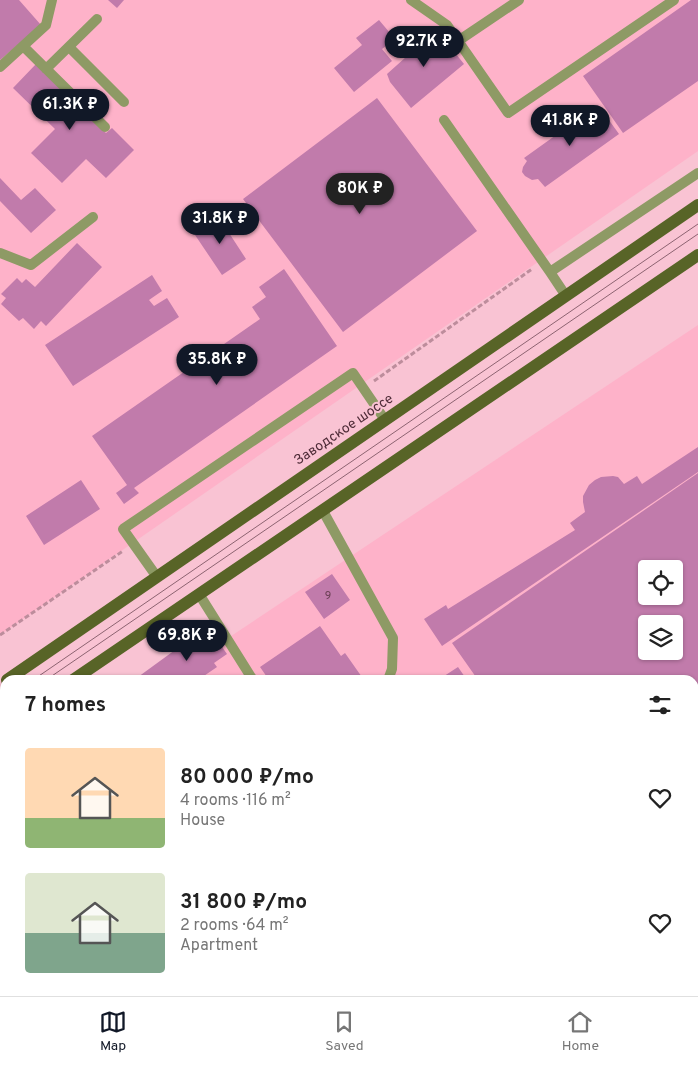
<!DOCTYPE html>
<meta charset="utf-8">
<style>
:root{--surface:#fff;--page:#f2f2f2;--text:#222;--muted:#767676;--line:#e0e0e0;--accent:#111827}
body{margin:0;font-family:Overpass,sans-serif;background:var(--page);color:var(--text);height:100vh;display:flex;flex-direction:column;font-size:19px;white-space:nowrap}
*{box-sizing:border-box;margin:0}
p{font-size:16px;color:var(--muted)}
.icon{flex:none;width:28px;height:28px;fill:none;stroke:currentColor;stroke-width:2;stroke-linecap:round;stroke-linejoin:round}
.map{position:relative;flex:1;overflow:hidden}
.side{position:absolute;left:0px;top:675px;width:699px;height:321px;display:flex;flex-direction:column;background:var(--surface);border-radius:15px 15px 0 0;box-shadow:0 1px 4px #0004}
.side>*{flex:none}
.fabs{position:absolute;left:638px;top:560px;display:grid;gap:10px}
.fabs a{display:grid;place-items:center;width:45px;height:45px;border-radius:5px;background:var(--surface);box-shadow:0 1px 4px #0004;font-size:25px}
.price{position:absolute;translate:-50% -42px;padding:0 11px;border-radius:18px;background:var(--accent);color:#fff;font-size:16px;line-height:32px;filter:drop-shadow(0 1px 2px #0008)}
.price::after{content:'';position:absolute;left:50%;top:30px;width:15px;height:11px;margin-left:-8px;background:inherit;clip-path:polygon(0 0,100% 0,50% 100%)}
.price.selected{background:#222;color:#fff}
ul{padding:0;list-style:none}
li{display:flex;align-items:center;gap:15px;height:125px;padding:0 25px}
li span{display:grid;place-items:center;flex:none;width:140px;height:100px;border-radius:5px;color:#555}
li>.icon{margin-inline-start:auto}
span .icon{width:60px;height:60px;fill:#fffc;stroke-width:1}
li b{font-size:21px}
h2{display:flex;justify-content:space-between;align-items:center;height:60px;padding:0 25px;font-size:21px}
.tabs{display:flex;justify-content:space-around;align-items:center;height:70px;border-top:1px solid var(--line);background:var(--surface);font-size:14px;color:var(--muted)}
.tabs a{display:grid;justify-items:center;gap:2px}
.tabs .selected{color:var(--accent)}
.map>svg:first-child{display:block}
.built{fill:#feb2c9;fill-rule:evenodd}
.building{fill:#c17bab;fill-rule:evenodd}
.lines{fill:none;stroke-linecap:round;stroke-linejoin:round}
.path{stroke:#bd8d9c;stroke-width:3;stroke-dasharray:5 2.5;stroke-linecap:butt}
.service{stroke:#8e9a65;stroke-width:10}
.primary{stroke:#586427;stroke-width:12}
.tram{stroke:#8d6371;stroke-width:1}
.labels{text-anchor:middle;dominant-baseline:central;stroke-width:4;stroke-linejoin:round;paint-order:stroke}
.number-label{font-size:11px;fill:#6c4056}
.street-label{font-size:14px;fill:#502d39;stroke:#f9c3d3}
</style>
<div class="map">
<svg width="698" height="996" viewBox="0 0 698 996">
<rect width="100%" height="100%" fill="#f9c3d3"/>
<path class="built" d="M 0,0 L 698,0 L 698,151 L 0,635 Z
M 698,325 L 698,996 L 0,996 L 0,790 L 5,787 L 5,991 L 694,991 L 694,680 L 165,680 ZM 646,569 L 674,569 L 674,596 L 646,596 ZM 646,624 L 674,624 L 674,651 L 646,651 Z"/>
<path class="building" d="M 0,0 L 19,0 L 41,25 L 0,60 Z
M 108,0 L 124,0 L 117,8 Z
M 691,0 L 698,0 L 698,81 L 623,133 L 583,76 Z
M 379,20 L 395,39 L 382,49 L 392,61 L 354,92 L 334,68 L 362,45 L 356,38 Z
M 426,29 L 440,34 L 464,64 L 411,108 L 390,82 L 387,74 L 406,57 Z
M 36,64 L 106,133 L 112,128 L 134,150 L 106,178 L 86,159 L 62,183 L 31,153 L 55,129 L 13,88 Z
M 377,98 L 477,231 L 343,332 L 243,199 Z
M 598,105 L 619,134 L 545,187 L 538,179 L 532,180 L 525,176 L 522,172 L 523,167 L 527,161 L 524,158 Z
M 0,178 L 21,200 L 35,188 L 56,210 L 31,233 L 0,201 Z
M 218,216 L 246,259 L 222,275 L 193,232 Z
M 77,243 L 102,267 L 46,326 L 41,321 L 34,329 L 23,318 L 19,321 L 1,304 L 6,298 L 1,294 L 17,278 L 22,283 L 26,279 L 35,287 Z
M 284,269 L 337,346 L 134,488 L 139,493 L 124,504 L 116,493 L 127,485 L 92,436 L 260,319 L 252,307 L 266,297 L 259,287 Z
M 152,275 L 162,291 L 149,300 L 154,306 L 167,298 L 179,317 L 73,386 L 45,345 Z
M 698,447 L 698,472 L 442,646 L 424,619 L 446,605 L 448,609 L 575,530 L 570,523 L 585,512 L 583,502 L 583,496 L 589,485 L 595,480 L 601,477 L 613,476 L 618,477 L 624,484 L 637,476 L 642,484 Z
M 698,473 L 698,904 L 694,907 L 694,680 L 478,680 L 452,643 ZM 646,569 L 674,569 L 674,596 L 646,596 ZM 646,624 L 674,624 L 674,651 L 646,651 Z
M 81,480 L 100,509 L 44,545 L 26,516 Z
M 332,574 L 350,600 L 324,619 L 305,592 Z
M 320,626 L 341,656 L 345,653 L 364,680 L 269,680 L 260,667 Z
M 197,634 L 204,644 L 215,637 L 227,654 L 214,663 L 217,667 L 198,680 L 140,680 L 138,677 Z
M 458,667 L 467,680 L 438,680 Z
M 698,956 L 698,996 L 642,996 L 640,992 L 641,991 L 694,991 L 694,958 Z
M 81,991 L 207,991 L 210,996 L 84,996 Z
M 365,991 L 418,991 L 421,996 L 369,996 Z
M 484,991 L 580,991 L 583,996 L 487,996 Z
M 599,991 L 632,991 L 625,996 L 603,996 Z"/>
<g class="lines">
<path class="path" d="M 374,381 L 532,269
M 0,635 L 123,551"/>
<path class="service" d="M 411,0 L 447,25 L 508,113 L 674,0
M 458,41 L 519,0
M 23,46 L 105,127
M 69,47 L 124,102
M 0,67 L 46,25 L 52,0
M 46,69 L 97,19
M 444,120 L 550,272 L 566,296
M 0,253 L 31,265 L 93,217
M 550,272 L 698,173
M 323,511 L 393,638 L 392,669 L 388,680
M 157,577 L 123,529 L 353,373 L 385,420
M 199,594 L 253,680
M 354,991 L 357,996
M 453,991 L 456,996
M 591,991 L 594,996"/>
<path class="primary" d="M 7,680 L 698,205
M 73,680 L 698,255
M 0,731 L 5,728"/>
<path class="tram" d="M 33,680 L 698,224
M 46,680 L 698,234
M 0,703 L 5,699
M 0,712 L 5,708"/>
</g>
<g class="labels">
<g class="number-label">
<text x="328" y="596">9</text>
</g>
<g class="street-label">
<text transform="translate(344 430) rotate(-34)">Заводское шоссе</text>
</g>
</g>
</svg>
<div class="fabs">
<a><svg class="icon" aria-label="locate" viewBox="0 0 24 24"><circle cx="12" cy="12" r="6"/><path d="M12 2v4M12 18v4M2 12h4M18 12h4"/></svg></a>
<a><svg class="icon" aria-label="layers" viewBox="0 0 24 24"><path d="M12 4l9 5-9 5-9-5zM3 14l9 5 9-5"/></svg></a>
</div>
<b class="price" style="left:424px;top:68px">92.7K ₽</b>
<b class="price" style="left:70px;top:131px">61.3K ₽</b>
<b class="price" style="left:570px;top:147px">41.8K ₽</b>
<b class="price selected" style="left:360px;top:215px">80K ₽</b>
<b class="price" style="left:220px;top:245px">31.8K ₽</b>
<b class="price" style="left:217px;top:386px">35.8K ₽</b>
<b class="price" style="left:187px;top:662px">69.8K ₽</b>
<section class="side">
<h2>7 homes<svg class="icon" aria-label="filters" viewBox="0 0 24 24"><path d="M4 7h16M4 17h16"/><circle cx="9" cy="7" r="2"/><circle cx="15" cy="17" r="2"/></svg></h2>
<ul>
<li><span style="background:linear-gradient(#ffd9b3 70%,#8fb573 0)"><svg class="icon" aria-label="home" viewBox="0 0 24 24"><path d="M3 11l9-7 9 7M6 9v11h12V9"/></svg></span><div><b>80 000 ₽/mo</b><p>4 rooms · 116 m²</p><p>House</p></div><svg class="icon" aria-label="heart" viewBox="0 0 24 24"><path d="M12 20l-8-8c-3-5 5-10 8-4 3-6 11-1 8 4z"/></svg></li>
<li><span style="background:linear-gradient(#dfe7d0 60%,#7fa58c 0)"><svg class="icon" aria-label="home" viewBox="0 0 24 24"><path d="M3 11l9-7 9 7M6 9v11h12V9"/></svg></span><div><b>31 800 ₽/mo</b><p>2 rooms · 64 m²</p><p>Apartment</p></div><svg class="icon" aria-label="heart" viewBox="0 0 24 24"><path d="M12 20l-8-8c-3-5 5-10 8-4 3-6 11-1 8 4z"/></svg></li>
</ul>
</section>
</div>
<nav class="tabs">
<a class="selected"><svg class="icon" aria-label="map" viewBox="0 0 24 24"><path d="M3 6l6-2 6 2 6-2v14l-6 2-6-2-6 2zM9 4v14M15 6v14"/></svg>Map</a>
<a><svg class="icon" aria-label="saved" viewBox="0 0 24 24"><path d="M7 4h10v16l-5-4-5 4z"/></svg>Saved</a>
<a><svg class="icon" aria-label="home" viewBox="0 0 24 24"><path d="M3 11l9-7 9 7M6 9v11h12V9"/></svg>Home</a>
</nav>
